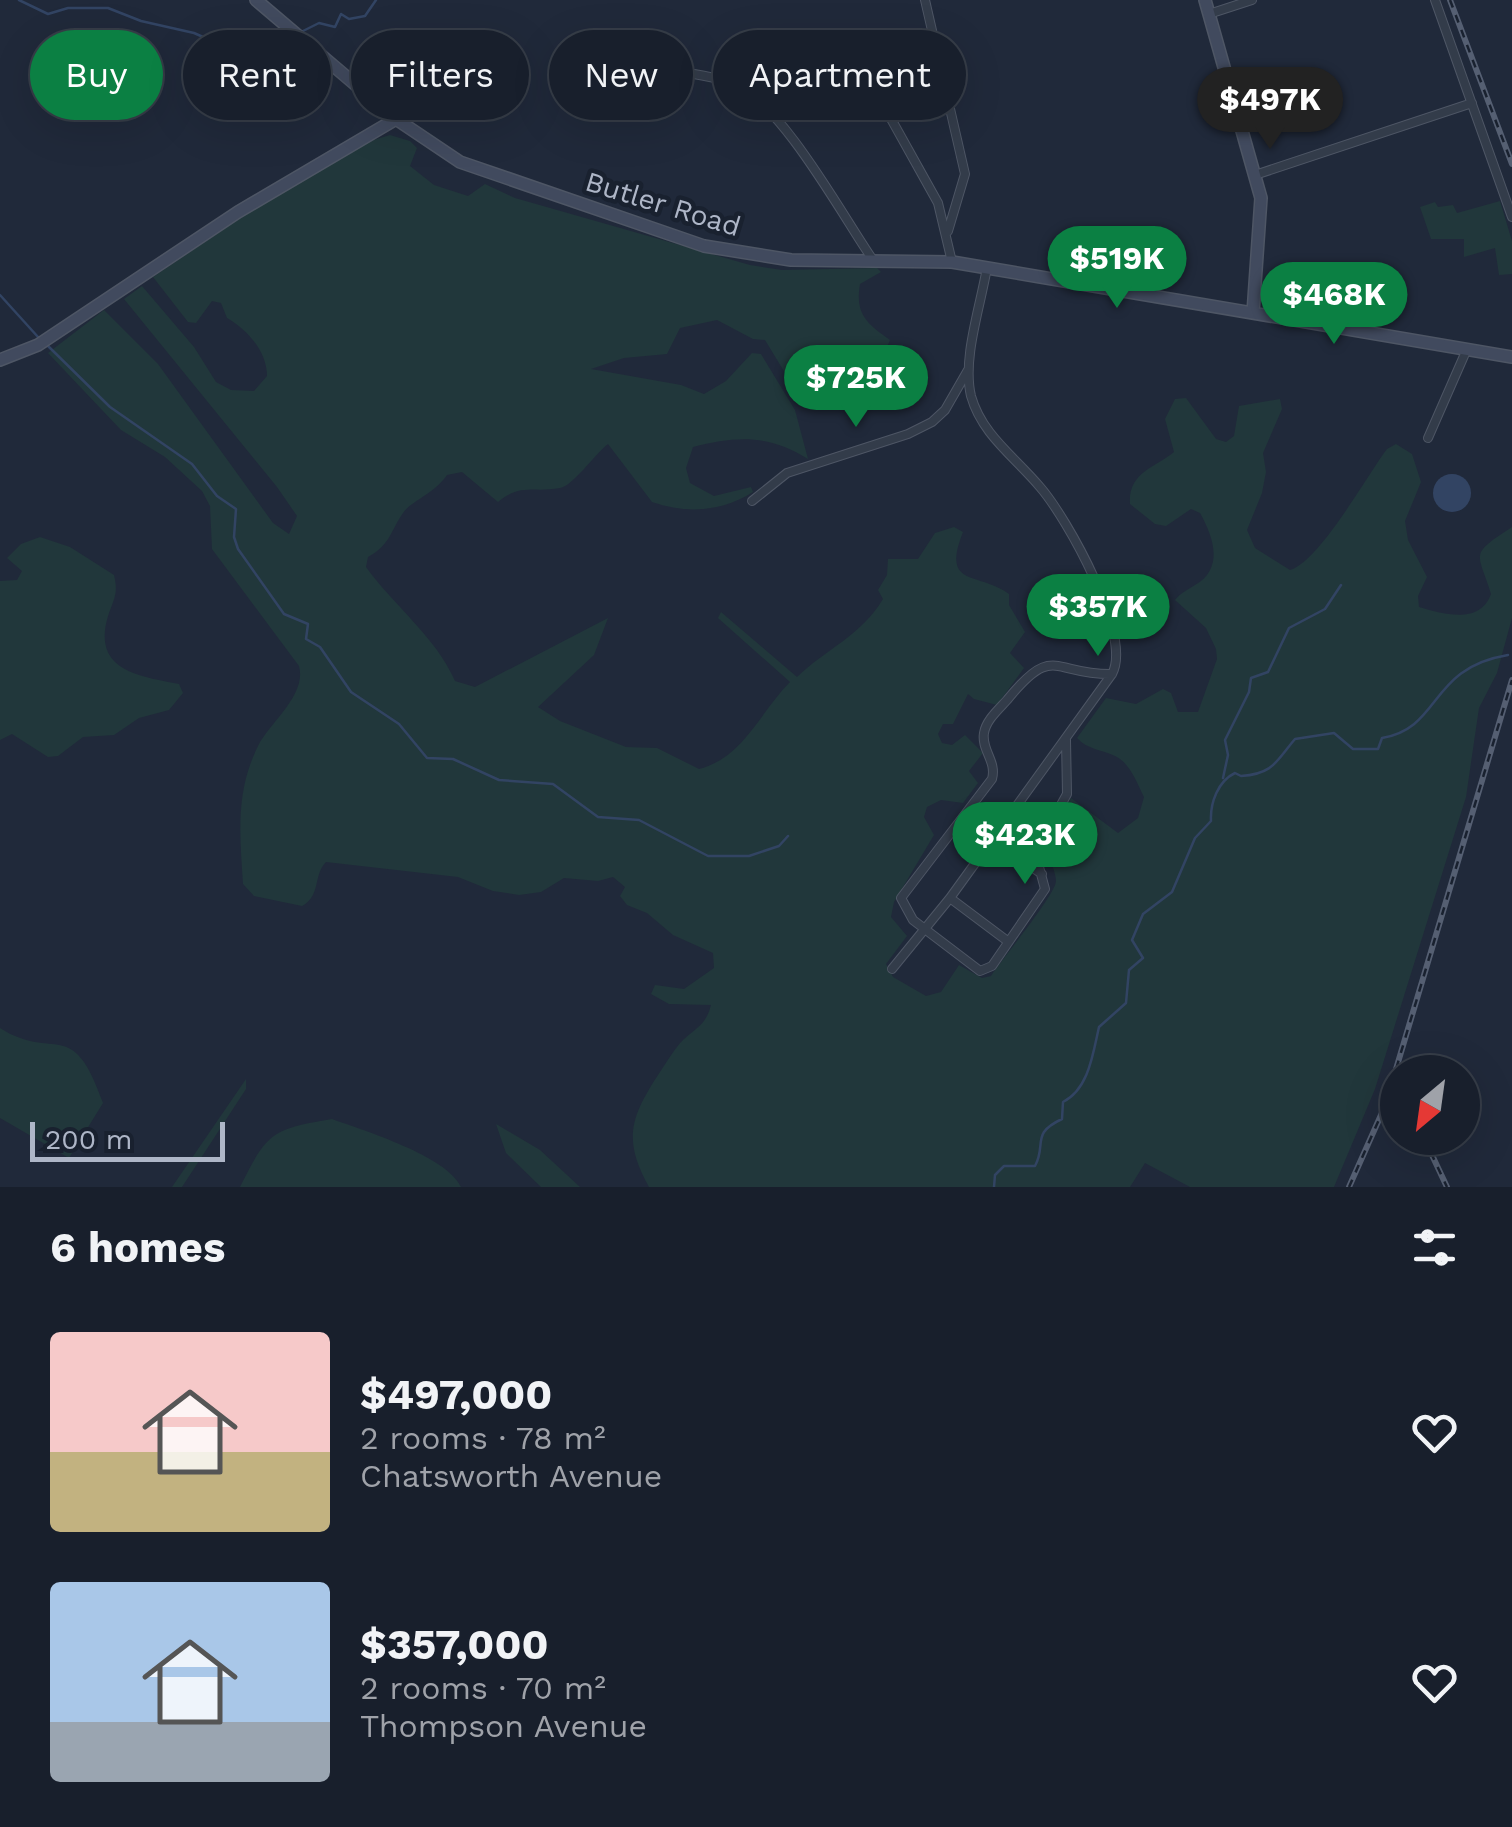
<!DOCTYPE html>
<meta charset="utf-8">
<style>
:root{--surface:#181f2c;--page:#212734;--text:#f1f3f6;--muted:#9fa2a9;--line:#363d48;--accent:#0b8043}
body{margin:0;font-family:"Work Sans",sans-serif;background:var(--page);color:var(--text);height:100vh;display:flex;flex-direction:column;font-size:38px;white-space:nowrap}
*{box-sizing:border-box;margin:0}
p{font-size:32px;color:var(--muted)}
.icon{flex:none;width:55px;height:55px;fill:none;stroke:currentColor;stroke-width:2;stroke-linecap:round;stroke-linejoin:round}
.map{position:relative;height:1187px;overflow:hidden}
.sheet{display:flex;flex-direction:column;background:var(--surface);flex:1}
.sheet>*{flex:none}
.top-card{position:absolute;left:30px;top:30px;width:1000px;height:90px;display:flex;gap:20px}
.needle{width:65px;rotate:209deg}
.buttons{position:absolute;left:1380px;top:1055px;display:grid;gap:20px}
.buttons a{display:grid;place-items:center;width:100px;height:100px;border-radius:50%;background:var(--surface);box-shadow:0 10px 40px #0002,0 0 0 2px var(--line);font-size:50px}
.scale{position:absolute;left:30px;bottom:25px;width:195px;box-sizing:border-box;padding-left:10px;border:5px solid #aeb6c7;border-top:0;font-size:28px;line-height:35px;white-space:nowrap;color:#aeb6c7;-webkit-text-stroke:8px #19212f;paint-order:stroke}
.price{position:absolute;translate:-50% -85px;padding:0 22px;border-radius:35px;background:var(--accent);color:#fff;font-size:32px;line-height:65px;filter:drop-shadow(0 2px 5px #0008)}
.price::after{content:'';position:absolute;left:50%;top:60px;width:30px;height:22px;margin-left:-15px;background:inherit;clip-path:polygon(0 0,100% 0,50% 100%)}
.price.selected{background:#222;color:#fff}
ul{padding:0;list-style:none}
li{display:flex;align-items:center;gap:30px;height:250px;padding:0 50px}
li span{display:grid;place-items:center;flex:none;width:280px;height:200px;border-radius:10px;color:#555}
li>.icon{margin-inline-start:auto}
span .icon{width:120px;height:120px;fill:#fffc;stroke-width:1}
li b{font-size:42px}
h2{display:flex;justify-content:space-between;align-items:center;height:120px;padding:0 50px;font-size:42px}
.chip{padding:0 35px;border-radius:45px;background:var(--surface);box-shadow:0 10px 40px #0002,0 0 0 2px var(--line);font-size:35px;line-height:90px}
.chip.selected{background:var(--accent);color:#fff}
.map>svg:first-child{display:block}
.green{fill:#21373b}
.water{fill:#324463}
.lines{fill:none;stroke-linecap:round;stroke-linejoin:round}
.stream{stroke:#324463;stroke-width:2.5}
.street-casing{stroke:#4e5665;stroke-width:10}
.secondary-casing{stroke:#4e5665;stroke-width:14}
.street{stroke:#333c4a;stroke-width:8}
.secondary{stroke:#414a5e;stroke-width:11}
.rail-casing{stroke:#555f72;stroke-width:6}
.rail{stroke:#19212f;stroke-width:2.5;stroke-dasharray:8;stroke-linecap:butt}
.labels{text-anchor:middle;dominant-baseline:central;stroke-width:9;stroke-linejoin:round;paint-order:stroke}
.street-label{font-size:28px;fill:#aeb6c7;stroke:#19212f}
</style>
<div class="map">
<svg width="1512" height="1187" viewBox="0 0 1512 1187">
<rect width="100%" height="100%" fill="#20293a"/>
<path class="green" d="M 390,135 L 410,141 L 417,148 L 410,166 L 434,185 L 468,196 L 485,184 L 515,198 L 750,265 L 782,270 L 877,268 L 881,272 L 860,284 C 855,314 866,323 890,340 L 884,354 L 848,357 L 814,346 L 808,354 L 802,401 L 765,340 L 753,339 L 717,320 L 680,328 L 667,354 L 624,358 L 591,369 L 681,385 L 704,394 L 726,381 L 752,353 L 761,354 L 795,410 L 808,459 C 769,434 736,436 693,447 L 686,468 L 690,483 L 714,496 L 751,487 L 753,492 C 721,512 687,514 652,502 L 608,444 C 594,455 573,486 560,488 C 534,493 521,483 498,502 L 462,472 L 447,475 C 435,493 410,502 403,513 C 390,532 390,545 368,557 L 366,567 C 394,606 436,637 455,681 L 475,687 L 608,618 L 594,655 L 538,707 L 560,721 L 626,747 L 657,748 L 699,769 C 743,758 760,712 790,682 L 718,618 L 721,612 L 797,677 C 826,649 861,636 883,599 L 878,590 L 887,575 L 888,559 L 918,559 L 935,533 L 954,527 L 963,532 C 941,588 977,571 1009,594 L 1009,605 L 1025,632 L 1010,653 L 1024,668 L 997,705 L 974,699 L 968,694 L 953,724 L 943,724 L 938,734 L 942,743 L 952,745 L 965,735 L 983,753 L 969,771 L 978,783 L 963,803 L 941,800 L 927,807 L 924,817 L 934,835 L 894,902 L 891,917 L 907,936 L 886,964 L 893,977 L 926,996 L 941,992 L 959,965 L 982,978 L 991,976 C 1002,959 1056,894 1056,881 C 1056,872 1049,859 1046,850 L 1071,798 L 1118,833 L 1138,818 L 1144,797 C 1137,783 1130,763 1115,756 C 1101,749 1088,750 1077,738 L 1106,698 L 1136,704 L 1163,689 L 1171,693 L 1178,712 L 1198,712 L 1217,659 L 1216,649 L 1206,628 L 1175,600 C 1183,589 1199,586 1207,575 C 1221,556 1210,531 1200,513 L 1191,509 L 1166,526 L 1155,524 L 1130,504 C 1128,472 1155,468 1174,452 L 1165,419 L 1175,399 L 1186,398 L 1216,439 L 1226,442 L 1234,436 L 1239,406 L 1280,399 L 1282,409 L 1263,453 L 1266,472 L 1262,493 L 1247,530 L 1255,548 L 1290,570 C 1319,562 1366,477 1387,449 L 1396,444 L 1412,454 L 1421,482 L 1405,521 L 1408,540 L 1427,577 L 1418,596 L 1419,607 C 1443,614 1480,625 1491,594 C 1478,551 1468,556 1512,527 L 1512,618 L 1497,673 L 1479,708 L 1466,797 L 1375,1089 L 1334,1187 L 1190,1187 L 1145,1163 L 1130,1187 L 649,1187 C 622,1139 631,1116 660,1072 C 667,1062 674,1049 683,1040 C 697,1027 706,1025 711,1005 L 669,1004 L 651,994 L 655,985 L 684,989 L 714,968 L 713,953 L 673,935 L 647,913 L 627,905 L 620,896 L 625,887 L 613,877 L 598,881 L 564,878 L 541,892 L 519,895 L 493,891 L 458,877 L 326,862 C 313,875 321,896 302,906 L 254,896 L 243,884 C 240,835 235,792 258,746 C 270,722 307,695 299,666 L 212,549 L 210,506 L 202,491 L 165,457 L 121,430 L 48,353 L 104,310 L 158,364 L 273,523 L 289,534 L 297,516 L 277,487 L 124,299 L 142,286 L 194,347 L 216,382 L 231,390 L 254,391 L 267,376 C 267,352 248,330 227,318 L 221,303 L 212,301 L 196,323 L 188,322 L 153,277 L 251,211 L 370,141 Z
M 1500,201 L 1512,241 L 1512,274 L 1499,275 L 1495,248 L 1464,257 L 1464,239 L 1431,239 L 1420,207 L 1435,202 L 1438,207 L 1453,205 L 1457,213 Z
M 40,537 L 70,547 L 114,575 C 118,592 115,597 109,613 C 90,670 137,676 179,684 L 183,693 L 169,710 L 139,718 L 114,735 L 83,737 L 58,756 L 48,757 L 12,734 L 0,740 L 0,581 L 17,580 L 22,571 L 7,558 L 21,544 Z
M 0,1028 C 55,1063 72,1014 103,1103 L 69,1158 L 0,1118 Z
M 246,1079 L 246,1089 L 182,1187 L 172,1187 Z
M 332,1119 C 365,1131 447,1156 461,1187 L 240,1187 C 267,1133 271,1129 332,1119 Z
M 496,1124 L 540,1150 L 580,1187 L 541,1187 L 506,1153 Z"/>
<path class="water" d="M1433 493a19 19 0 1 1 38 0a19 19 0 1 1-38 0Z"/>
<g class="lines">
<path class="stream" d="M 19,0 L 48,14 L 68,8 L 108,8 L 141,21 L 194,33 L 258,61 L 270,59 L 292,39
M 303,31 L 319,23 L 335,27 L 341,14 L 349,19 L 365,16 L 376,0
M 0,295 L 38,337
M 48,346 L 110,407 L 192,464 L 217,496 L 236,509 L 234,537 L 238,549 L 284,614 L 308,624 L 306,639 L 320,647 L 351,692 L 399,724 L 427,758 L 453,759 L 499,780 L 553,784 L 598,817 L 639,820 L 708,856 L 749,856 L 779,846 L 788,836
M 1223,778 L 1228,755 L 1225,740 L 1249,692 L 1251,678 L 1268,672 L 1289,628 L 1325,609 L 1341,585
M 994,1187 L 995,1175 L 1004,1166 L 1035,1166 C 1047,1144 1030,1134 1062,1119 L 1063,1102 C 1089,1089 1093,1053 1099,1027 L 1126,1003 L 1129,970 L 1143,958 L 1132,940 L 1143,914 L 1172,892 L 1195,838 L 1211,821 C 1210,803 1218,781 1235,773 L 1241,776 C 1274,774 1277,760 1295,739 L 1334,733 L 1353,749 L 1378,749 L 1382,738 C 1442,728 1428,668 1508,655"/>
<g class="street-casing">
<path id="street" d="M 925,0 L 965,174 L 948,231
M 1435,0 L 1512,217
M 1209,14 L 1252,0
M 568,64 C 613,68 697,68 736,85 C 783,106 842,215 873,260
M 875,90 L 938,203 L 952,262
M 1255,175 L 1472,103
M 1428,438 L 1467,349
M 752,501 L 787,473 L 908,434 L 932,422 L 945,410 L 968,370
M 1066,740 L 1067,794 L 1035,852 L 1045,889 L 992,966 L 980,971 L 913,920 L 901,898 L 992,779 C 997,761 981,750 984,733 C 986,720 999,709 1007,700 C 1054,642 1053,675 1112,674
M 992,840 L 1042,874
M 950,898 L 1006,940
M 892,969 L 950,898 L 1112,674 C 1133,636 1067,518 1040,487 C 1015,457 982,435 971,396 C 962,358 981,305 987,267"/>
</g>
<g class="secondary-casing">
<path id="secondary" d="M 256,0 L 396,119 L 460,162 L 704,246 L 791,260 L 952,262 L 1512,357
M 1205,0 L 1261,198 L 1253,313
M 0,360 L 38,345 L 238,212 L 396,119"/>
</g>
<use href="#street" class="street"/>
<use href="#secondary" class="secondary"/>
<g class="rail-casing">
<path id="rail" d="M 1450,0 L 1512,164
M 1424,1138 L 1447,1187
M 1349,1187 L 1385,1106 L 1512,680"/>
</g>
<use href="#rail" class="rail"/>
</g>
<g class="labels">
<g class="street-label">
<text transform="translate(663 204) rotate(17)">Butler Road</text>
</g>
</g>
</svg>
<div class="buttons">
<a><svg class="needle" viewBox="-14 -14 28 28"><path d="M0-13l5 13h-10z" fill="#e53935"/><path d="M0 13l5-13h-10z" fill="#9fa2a9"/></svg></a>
</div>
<div class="scale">200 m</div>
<b class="price selected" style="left:1270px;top:152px">$497K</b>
<b class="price" style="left:1117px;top:311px">$519K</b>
<b class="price" style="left:1334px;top:347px">$468K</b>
<b class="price" style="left:856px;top:430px">$725K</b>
<b class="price" style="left:1098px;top:659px">$357K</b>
<b class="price" style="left:1025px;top:887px">$423K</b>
<div class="top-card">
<a class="chip selected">Buy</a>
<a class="chip">Rent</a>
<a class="chip">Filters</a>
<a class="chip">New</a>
<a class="chip">Apartment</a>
</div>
</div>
<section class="sheet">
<h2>6 homes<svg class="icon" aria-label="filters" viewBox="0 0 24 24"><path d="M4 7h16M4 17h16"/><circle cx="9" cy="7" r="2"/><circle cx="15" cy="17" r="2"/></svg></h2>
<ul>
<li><span style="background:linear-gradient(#f6c9c9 60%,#c2b280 0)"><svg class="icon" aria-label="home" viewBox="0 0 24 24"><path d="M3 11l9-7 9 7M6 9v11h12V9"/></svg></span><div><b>$497,000</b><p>2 rooms · 78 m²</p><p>Chatsworth Avenue</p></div><svg class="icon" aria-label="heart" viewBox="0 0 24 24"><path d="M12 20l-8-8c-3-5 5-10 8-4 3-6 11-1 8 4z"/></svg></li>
<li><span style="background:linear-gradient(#a9c7e8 70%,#9aa5b1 0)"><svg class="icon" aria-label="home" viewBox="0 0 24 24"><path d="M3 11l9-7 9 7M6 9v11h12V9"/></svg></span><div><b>$357,000</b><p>2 rooms · 70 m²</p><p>Thompson Avenue</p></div><svg class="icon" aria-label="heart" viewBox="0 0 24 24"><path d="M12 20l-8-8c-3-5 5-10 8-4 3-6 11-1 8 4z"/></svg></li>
</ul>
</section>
